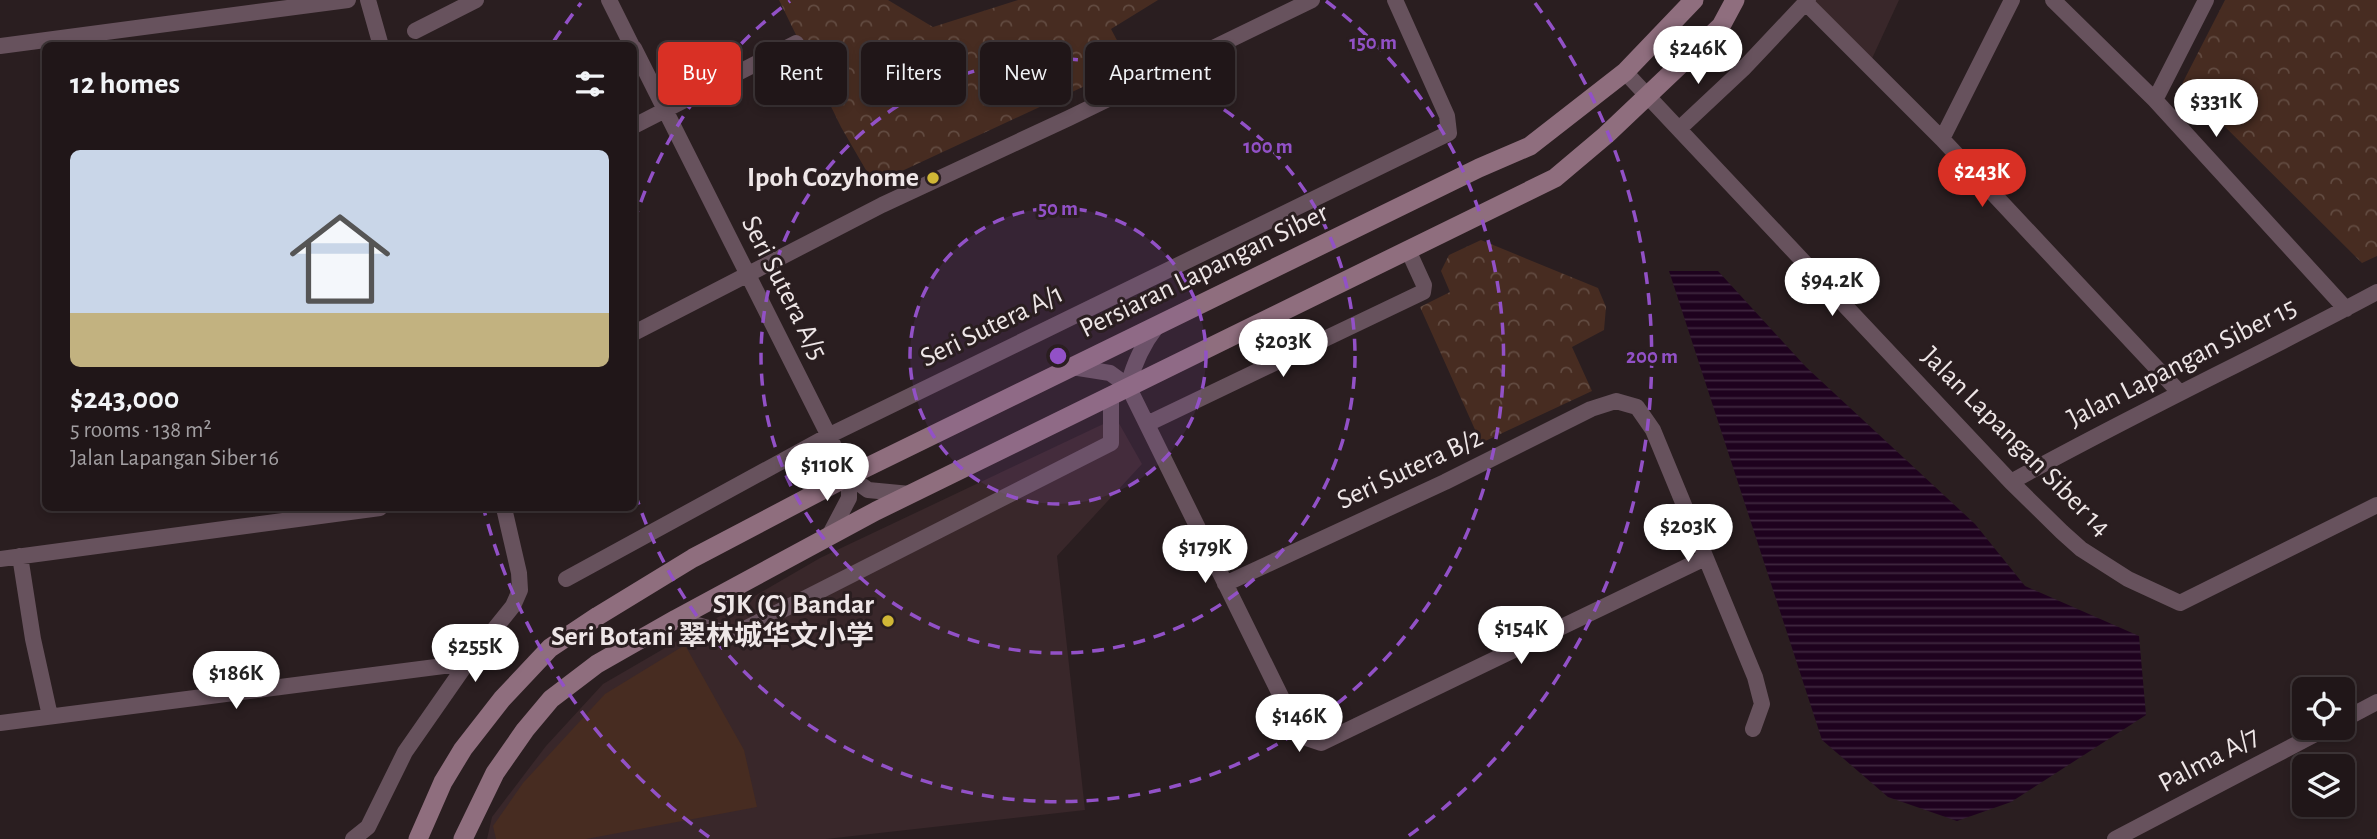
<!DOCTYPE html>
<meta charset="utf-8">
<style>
:root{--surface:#201618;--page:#2d2325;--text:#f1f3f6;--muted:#a29fa2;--line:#3d3537;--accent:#d93025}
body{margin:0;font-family:"Alegreya Sans","Noto Sans SC",sans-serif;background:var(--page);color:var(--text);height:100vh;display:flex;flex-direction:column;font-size:26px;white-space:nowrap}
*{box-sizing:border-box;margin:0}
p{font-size:23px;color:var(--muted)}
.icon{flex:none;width:38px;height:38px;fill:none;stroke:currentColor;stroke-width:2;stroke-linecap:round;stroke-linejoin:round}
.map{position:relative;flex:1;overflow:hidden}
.drawer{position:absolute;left:42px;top:42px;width:595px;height:469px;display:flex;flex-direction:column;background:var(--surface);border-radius:10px;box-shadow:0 4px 10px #0003,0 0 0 2px var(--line)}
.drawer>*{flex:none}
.hud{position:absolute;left:658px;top:42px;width:665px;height:63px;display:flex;gap:14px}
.fabs{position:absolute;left:2292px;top:677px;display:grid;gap:14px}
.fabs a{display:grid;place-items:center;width:63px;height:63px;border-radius:10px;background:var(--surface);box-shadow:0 4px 10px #0003,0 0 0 2px var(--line);font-size:35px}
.price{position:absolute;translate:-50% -60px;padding:0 16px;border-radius:24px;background:#fff;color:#222;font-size:23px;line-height:46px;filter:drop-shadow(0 2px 4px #0008)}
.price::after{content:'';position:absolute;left:50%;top:42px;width:21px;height:16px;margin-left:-10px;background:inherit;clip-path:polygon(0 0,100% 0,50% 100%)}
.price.active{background:var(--accent);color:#fff}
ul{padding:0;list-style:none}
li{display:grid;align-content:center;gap:14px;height:371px;padding:0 28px}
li+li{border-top:2px solid var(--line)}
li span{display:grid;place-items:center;height:217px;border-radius:10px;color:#555}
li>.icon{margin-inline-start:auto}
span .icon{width:126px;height:126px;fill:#fffc;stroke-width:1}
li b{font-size:30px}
h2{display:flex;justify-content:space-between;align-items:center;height:84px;padding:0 28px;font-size:30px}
.chip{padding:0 24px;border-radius:10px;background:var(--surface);box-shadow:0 4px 10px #0003,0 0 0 2px var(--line);font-size:24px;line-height:63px}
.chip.active{background:var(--accent);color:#fff}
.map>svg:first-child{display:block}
.built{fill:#39272a}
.grass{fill:#472c21}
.park{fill:url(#park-crowns)}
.water{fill:url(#water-rules)}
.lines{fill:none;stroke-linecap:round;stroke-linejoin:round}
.minor{stroke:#67525d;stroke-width:16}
.secondary{stroke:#8f6e7e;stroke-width:19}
.ring{fill:none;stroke:#9251c7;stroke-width:3.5;stroke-dasharray:12 9}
.poi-dot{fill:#d0b736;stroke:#2a1e20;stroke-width:2.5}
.labels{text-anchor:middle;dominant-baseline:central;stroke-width:6;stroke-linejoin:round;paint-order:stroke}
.poi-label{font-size:28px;font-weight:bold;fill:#eee6e7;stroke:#2a1e20;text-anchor:end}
.street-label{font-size:28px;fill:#eee6e7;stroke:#2a1e20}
.centre{fill:#9251c7;stroke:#2a1e20;stroke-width:3.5}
.ring-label{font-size:21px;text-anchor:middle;font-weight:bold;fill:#9251c7;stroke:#2a1e20;stroke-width:6;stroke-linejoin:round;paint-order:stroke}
</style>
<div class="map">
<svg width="2377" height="839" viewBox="0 0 2377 839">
<defs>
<pattern id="park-crowns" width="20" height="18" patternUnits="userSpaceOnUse" patternTransform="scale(1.75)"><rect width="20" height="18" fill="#472c21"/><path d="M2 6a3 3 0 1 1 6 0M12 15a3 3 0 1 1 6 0" fill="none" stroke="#624b41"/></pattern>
<pattern id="water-rules" width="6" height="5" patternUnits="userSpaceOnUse" patternTransform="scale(1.75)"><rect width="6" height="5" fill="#1e021e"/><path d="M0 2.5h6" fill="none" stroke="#3f273f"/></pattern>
</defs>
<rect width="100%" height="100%" fill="#2a1e20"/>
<path class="built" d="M 1806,0 L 1899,0 L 1869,65 Z
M 1116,418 L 1142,464 L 1057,556 L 1085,810 L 826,839 L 487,839 L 492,817 L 546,746 L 603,684 L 820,558 Z"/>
<path class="grass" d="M 685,645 L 744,750 L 757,807 L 586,839 L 496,839 L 493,826 L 523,783 L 605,694 Z"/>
<path class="park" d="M 779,0 L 888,0 L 933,27 L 1018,0 L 1158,0 L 1111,29 L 1130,65 L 874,184 L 841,127 Z
M 2225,0 L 2377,0 L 2377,256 L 2362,263 L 2182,84 Z
M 1481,240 L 1598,288 L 1606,307 L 1604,330 L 1572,347 L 1592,391 L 1481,443 L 1420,307 L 1450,292 L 1441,271 L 1449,255 Z"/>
<path class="water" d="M 1669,271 L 1718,271 L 1806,367 L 1975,524 L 2025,586 L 2139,636 L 2146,715 L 2011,802 L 1957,821 L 1888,797 L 1822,740 Z"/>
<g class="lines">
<path class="minor" d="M 368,0 L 381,46
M 609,0 L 632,46
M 2053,0 L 2155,100 L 2346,309
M 1806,3 L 1942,139 L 2180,393
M 415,31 L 476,0
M 0,46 L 348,0
M 634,48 L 849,476 L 849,498 L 829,536
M 1625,72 L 2011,482 L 2062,532 L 2081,549 L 2128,579 L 2180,603 L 2377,505
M 2155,100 L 2206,0
M 634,126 L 796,43
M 1679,129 L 1743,69 L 1808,0
M 1942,139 L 2012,0
M 634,333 L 882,205 L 1069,118 L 1312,0
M 1072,367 L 1110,373 L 1128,386 L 1297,729 L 1309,739 L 1321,743 L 1705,558
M 1128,386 C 1134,363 1142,345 1157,326
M 1147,424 L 1423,292 L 1424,285 L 1408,250
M 849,476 L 868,490 L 910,494
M 2011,482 C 2131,415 2256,357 2377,292
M 20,556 L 33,639 L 50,716
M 0,559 L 380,508
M 566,579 L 828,436 L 1449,133 L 1447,116 L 1395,0
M 1225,584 L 1445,482 L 1591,409 L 1616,401 L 1637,407 L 1653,430 L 1755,677 L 1762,704 L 1753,729
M 676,619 L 733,635 L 1111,443 L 1111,395
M 2343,720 L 2377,702
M 0,723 L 467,663
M 353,839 L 368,827 L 405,752 L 467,663 L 513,606 L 520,590 L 519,573 L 504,508
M 2115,839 L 2327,728"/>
<path class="secondary" d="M 418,839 L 443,782 L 463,749 L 502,699 L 550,648 L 598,616 L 693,558 L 849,476 L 1479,168 L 1530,146 L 1625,72 L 1694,0
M 463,839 L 495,773 L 525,730 L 551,699 L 597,664 L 676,619 L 876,511 L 1555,178 L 1606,135 L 1721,26 L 1735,0"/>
</g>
<circle cx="1058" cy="356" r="148" fill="#9251c7" fill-opacity=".12"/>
<g class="ring">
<circle cx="1058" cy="356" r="148"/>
<circle cx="1058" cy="356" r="297"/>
<path d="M634 222A445 445 0 0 1 790 1M1326 1A445 445 0 1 1 634 490"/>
<path d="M709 837A594 594 0 0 1 484 510M554 41A594 594 0 0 1 581 3M1535 3A594 594 0 0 1 1407 837"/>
</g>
<g class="poi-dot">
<circle cx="933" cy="178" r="7"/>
<circle cx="888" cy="621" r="7"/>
</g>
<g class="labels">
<g class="poi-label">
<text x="919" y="178">Ipoh Cozyhome</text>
<text x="874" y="605">SJK (C) Bandar<tspan x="874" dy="32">Seri Botani 翠林城华文小学</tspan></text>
</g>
<g class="street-label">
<text transform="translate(1204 271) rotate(-26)">Persiaran Lapangan Siber</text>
<text transform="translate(784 288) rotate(63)">Seri Sutera A/5</text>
<text transform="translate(992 326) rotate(-26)">Seri Sutera A/1</text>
<text transform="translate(2182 363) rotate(-27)">Jalan Lapangan Siber 15</text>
<text transform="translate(2016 442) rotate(45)">Jalan Lapangan Siber 14</text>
<text transform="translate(1410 469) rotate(-25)">Seri Sutera B/2</text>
<text transform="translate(2209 760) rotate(-28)">Palma A/7</text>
</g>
</g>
<circle cx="1058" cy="356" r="10" class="centre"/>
<g class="ring-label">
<text x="1373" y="49">150 m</text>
<text x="1268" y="153">100 m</text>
<text x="1058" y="215">50 m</text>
<text x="1652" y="363">200 m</text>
</g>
</svg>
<div class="fabs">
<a><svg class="icon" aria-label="locate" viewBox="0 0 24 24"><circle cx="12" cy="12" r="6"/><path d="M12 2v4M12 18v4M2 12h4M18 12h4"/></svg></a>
<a><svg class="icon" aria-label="layers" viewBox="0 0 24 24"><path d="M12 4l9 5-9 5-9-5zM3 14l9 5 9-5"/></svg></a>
</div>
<b class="price" style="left:1698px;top:86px">$246K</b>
<b class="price" style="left:2216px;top:139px">$331K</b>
<b class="price active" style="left:1982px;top:209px">$243K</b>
<b class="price" style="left:1832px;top:318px">$94.2K</b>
<b class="price" style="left:1283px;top:379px">$203K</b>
<b class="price" style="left:827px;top:503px">$110K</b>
<b class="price" style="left:1688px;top:564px">$203K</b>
<b class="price" style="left:1205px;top:585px">$179K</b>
<b class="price" style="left:1521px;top:666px">$154K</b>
<b class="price" style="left:475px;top:684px">$255K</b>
<b class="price" style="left:236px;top:711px">$186K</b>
<b class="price" style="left:1299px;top:754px">$146K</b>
<div class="hud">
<a class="chip active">Buy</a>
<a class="chip">Rent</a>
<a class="chip">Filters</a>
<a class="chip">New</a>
<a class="chip">Apartment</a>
</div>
<section class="drawer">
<h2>12 homes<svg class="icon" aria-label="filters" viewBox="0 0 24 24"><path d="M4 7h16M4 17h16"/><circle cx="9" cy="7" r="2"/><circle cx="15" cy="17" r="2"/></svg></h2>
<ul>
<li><span style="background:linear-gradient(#c9d6e8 75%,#c2b280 0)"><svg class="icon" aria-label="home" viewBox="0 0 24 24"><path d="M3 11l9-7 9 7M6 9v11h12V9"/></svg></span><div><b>$243,000</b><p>5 rooms · 138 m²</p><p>Jalan Lapangan Siber 16</p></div></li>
</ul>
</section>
</div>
